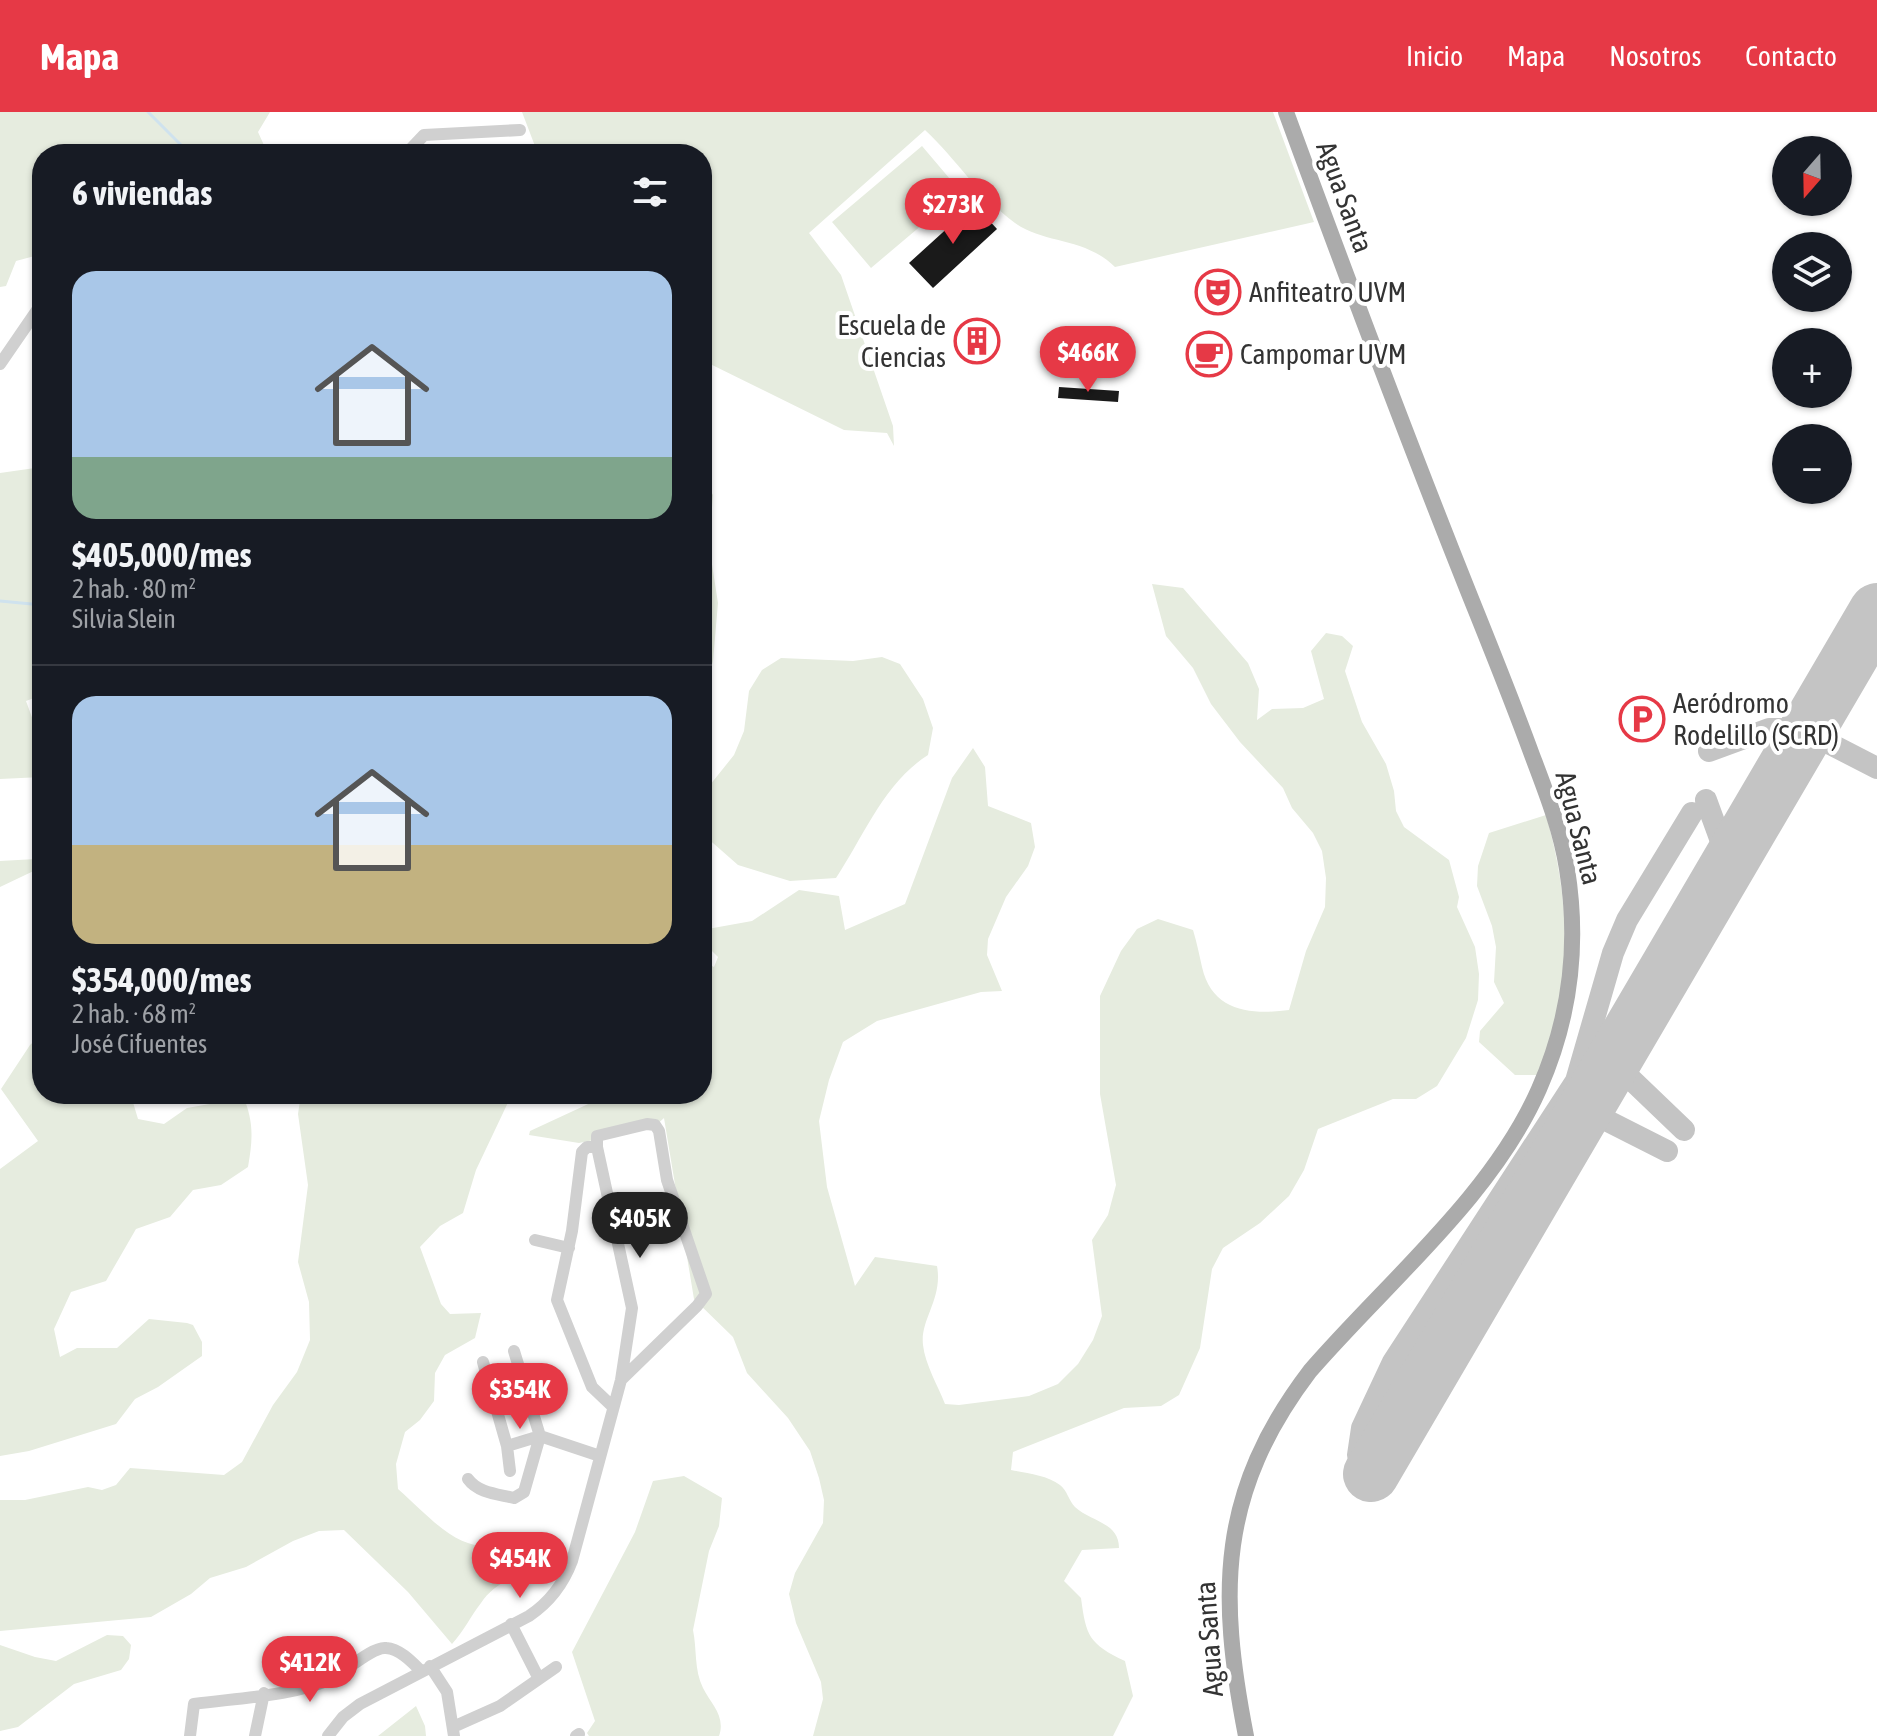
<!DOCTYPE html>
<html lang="es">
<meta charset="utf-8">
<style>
:root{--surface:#171b24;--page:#20242c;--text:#f1f3f6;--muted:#9ea1a6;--line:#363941;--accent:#e63946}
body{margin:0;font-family:"Asap Condensed",sans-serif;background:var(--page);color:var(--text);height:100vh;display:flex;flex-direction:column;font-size:30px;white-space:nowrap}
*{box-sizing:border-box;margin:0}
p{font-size:26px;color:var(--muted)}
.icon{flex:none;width:44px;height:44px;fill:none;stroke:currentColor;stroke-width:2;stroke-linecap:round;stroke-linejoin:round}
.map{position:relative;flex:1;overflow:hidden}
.sheet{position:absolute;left:32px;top:32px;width:680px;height:960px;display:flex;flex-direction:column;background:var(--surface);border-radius:32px;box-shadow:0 2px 6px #0004}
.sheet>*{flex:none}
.needle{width:52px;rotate:200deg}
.controls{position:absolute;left:1772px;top:24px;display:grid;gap:16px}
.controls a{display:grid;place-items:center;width:80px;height:80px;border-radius:50%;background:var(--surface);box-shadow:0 2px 6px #0004;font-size:40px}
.price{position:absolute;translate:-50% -68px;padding:0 18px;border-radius:28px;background:var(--accent);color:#fff;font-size:26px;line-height:52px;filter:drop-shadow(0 2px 4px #0008)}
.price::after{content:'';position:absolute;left:50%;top:48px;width:24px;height:18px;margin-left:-12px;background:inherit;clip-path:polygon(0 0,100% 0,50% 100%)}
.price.on{background:#222;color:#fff}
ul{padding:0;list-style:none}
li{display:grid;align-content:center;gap:16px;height:424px;padding:0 40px}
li+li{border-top:2px solid var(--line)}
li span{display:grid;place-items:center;height:248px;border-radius:24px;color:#555}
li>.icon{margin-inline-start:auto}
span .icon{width:144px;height:144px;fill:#fffc;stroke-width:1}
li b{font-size:34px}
h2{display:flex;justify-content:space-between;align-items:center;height:96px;padding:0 40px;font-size:34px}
header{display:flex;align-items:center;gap:48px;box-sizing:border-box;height:112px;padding:0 40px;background:var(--accent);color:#fff}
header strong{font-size:38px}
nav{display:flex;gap:44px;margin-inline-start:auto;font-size:28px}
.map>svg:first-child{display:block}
.green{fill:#e6ecdf}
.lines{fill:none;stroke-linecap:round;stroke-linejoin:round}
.stream{stroke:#cfe2ee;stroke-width:3}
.taxiway{stroke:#c4c4c4;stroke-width:22}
.runway{stroke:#c4c4c4;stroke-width:56}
.building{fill:#1a1a1a}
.minor{stroke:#d0d0d0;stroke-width:12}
.major{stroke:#ababab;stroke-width:16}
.labels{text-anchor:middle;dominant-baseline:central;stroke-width:8;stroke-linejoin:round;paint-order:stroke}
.street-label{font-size:28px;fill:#333;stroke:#fff}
.poi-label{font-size:28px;fill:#333;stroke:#fff;text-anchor:start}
</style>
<header>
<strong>Mapa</strong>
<nav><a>Inicio</a><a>Mapa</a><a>Nosotros</a><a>Contacto</a></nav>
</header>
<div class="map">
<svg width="1877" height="1624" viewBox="0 0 1877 1624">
<rect width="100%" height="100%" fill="#fff"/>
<path class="green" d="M 0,0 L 270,0 L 258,20 L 268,42 L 42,42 L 42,142 L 16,149 L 6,174 L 0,175 Z
M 522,0 L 1273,0 L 1314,110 L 1115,155 C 1085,125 1044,132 1015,111 C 980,85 956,47 925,18 L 809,121 L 841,163 L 893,314 L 894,334 L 887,321 L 844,318 L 702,248 L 702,42 L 538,42 Z
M 922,34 L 961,80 L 871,156 L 832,110 Z
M 42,355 L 42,583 L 26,589 L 34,611 L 42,615 L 42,665 L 0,667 L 0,361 Z
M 702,364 L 713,383 L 709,433 L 718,491 L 713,549 L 702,589 Z
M 1152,472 L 1183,476 L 1248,551 L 1259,577 L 1257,608 L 1272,597 L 1303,596 L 1324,587 L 1311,539 L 1326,521 L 1342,524 L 1353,534 L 1345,559 L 1362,610 L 1386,652 L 1394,679 L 1396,699 L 1404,715 L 1449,748 L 1459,785 L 1457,795 L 1475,835 L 1479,862 L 1478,888 L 1466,926 L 1437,974 L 1416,987 L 1393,987 L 1318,1017 L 1304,1058 L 1289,1084 L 1260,1111 L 1223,1136 L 1212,1157 L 1200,1236 L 1179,1283 L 1161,1294 L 1124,1296 L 1013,1340 L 1011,1358 C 1026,1361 1047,1363 1060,1373 C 1067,1378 1069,1389 1075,1395 C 1091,1410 1119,1410 1119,1436 L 1082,1438 L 1064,1469 L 1081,1486 C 1086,1524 1089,1532 1125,1549 L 1133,1584 L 1113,1624 L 813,1624 L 823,1587 L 821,1570 L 796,1511 L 789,1482 L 795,1461 L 823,1411 L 824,1388 L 819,1366 L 810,1339 L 788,1306 L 747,1261 L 733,1225 L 694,1187 L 664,1006 L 653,1016 L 579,1031 L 529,1023 L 530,1019 L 599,987 L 598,982 L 702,982 L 702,849 L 714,855 L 718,845 L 702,829 L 702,818 L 752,809 L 799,778 L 839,784 L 845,818 L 905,792 L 952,666 L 973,636 L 985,655 L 988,694 L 1031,711 L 1035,735 L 1028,754 L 1006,785 L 988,827 L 987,843 L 1002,879 L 981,880 L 877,909 L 843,930 L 829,968 L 819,1009 L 827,1075 L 855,1174 L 875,1145 L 937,1154 C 943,1187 920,1207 923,1233 C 925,1252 938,1274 945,1292 L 959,1293 L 1029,1284 L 1058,1272 L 1078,1252 L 1093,1228 L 1102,1204 L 1092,1128 L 1108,1103 L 1116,1073 L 1100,982 L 1100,884 L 1121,839 L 1137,817 L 1158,807 L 1193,818 C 1197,831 1199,842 1202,855 C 1212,900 1252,903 1289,898 L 1306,839 L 1325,795 L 1326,766 L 1322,739 L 1313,721 L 1292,696 L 1283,676 L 1240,630 L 1211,592 L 1193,556 L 1166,524 Z
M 882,545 L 900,552 L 923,587 L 933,616 L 928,643 C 884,671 864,724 836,766 L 790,769 L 738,753 L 705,724 L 702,731 L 702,683 L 734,643 L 744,619 L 749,579 L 762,558 L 781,546 L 853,549 Z
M 1546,703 C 1571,791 1574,877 1538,963 L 1515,963 L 1479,930 L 1480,919 L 1504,891 L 1494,870 L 1496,835 L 1492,814 L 1477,774 L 1478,754 L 1489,721 Z
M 42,742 L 42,755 L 0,775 L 0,749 L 36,747 Z
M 42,922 L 42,982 L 134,982 L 132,987 L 138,1007 L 164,1012 L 187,996 L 221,990 L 229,982 L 242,982 C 254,1008 253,1027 248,1055 L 221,1073 L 193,1078 L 170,1105 L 136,1117 L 106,1169 L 71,1180 L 54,1217 L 60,1245 L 77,1236 L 117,1236 L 149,1207 L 187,1211 L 193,1213 L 202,1230 L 202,1244 L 158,1275 L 135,1287 L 116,1312 L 29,1339 L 0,1344 L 0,1057 L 38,1029 L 1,977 L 30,933 Z
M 301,982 L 512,982 L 476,1058 L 463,1101 L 440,1114 L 420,1135 L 441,1192 L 450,1202 L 481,1201 L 475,1226 L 445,1243 L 435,1261 L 434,1289 L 420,1308 L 405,1320 L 396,1352 L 398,1377 C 448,1422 465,1450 536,1426 L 533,1455 C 514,1464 493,1473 481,1491 C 470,1505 464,1519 452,1532 L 408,1480 L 344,1418 L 319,1419 L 293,1429 L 246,1455 L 210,1466 L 191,1482 L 151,1505 L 0,1519 L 0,1388 L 25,1388 L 88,1375 L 102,1378 L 116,1373 L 130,1356 L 224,1363 L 242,1350 L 273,1293 L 297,1260 L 310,1228 L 309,1190 L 298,1150 L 308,1073 L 298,1002 Z
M 684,1364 L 722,1386 L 719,1414 L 709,1439 L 693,1518 C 697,1537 694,1558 703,1576 C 711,1592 726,1604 719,1624 L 589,1624 L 587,1621 L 595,1609 L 572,1540 L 635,1420 L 653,1369 Z
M 107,1523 L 123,1524 L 131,1533 L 129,1547 L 121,1558 L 74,1572 L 18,1615 L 0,1619 L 0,1533 L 35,1545 L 56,1549 Z
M 416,1594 L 425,1614 L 426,1624 L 378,1624 Z"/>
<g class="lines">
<path class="stream" d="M 148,0 L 190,42
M 0,489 L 42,493"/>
<path class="taxiway" d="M 1807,620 L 1877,656
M 1709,639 L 1769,617 L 1780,617 L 1802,628
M 1706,688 L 1729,751
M 1612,949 L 1684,1018
M 1584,997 L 1667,1039
M 1371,1362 L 1358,1343 L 1362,1316 L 1393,1250 L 1576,969 L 1613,841 L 1627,808 L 1692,701"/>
<path class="runway" d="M 1371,1362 L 1877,499"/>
</g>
<path class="building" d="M 974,92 L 997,117 L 933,176 L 909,151 Z
M 969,210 L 990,238 L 984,244 L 960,218 Z
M 1059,275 L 1119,279 L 1118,290 L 1058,286 Z"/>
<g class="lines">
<path class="minor" d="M 406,42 L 424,23 L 520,18
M 0,252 L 42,191
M 597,1035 L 587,1035 L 582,1040 L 572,1119 L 557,1188 L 592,1275 L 612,1294
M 535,1128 L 569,1136
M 483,1250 L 507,1334 L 510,1359
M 507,1334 L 540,1324 L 600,1344
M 468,1367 C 478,1381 498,1382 514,1386 L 524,1380 L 540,1324 L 514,1239
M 511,1512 L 539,1567
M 430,1554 L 447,1580 L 454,1624
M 453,1615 L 500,1594 L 556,1555
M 190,1624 L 194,1592 C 237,1586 295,1584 333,1566 C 346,1559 373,1534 386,1536 C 400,1537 412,1550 421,1559
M 255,1624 L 264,1581
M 328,1624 L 343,1605 L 360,1592 L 529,1504 C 550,1490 563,1473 572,1449 L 621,1268 L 632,1196 L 597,1035 L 597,1024 L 647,1012 L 655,1013 L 659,1019 L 667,1068 L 706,1182 L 697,1194 L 621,1268
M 576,1624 L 579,1622"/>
<path class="major" d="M 1246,1624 C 1218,1481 1218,1380 1310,1259 C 1387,1170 1492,1084 1539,977 C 1570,907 1579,832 1567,757 C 1561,718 1546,680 1532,643 C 1512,588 1490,534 1468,479 C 1405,321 1345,161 1286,0"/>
</g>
<defs>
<g id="theatre-ring" transform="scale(2.3)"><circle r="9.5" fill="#fff" stroke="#e63946" stroke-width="1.5"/><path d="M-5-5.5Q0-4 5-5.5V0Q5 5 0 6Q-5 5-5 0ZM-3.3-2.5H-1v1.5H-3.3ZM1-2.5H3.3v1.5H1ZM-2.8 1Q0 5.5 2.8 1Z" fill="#e63946"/></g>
<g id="building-ring" transform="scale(2.3)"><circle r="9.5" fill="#fff" stroke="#e63946" stroke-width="1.5"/><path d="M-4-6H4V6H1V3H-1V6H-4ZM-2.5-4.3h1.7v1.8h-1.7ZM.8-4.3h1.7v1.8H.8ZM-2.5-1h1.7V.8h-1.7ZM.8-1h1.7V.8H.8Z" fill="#e63946"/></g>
<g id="cafe-ring" transform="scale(2.3)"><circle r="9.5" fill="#fff" stroke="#e63946" stroke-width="1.5"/><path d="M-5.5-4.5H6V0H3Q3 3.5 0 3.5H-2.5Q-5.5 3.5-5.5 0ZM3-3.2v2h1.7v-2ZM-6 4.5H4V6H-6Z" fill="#e63946"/></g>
<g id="parking-ring" transform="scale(2.3)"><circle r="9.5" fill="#fff" stroke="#e63946" stroke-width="1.5"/><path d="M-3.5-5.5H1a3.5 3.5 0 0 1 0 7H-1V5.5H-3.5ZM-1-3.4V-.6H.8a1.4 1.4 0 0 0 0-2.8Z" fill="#e63946"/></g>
</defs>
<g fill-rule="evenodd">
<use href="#theatre-ring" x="1218" y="180"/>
<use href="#building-ring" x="977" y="229"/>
<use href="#cafe-ring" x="1209" y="242"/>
<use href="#parking-ring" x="1642" y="607"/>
</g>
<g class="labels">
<g class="street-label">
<text transform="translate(1345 85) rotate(70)">Agua Santa</text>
<text transform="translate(1579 716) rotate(76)">Agua Santa</text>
<text transform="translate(1209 1527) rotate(-94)">Agua Santa</text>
</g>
<g class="poi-label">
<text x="1249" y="180">Anfiteatro UVM</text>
<text x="946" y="213" text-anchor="end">Escuela de<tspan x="946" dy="32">Ciencias</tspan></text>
<text x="1240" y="242">Campomar UVM</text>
<text x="1673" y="591">Aeródromo<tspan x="1673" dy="32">Rodelillo (SCRD)</tspan></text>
</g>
</g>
</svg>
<div class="controls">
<a><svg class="needle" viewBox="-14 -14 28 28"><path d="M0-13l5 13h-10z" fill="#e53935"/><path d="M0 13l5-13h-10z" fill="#9ea1a6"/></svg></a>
<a><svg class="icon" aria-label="layers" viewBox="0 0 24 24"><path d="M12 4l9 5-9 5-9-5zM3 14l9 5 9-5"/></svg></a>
<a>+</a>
<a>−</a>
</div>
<b class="price" style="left:953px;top:134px">$273K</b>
<b class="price" style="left:1088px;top:282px">$466K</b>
<b class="price on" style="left:640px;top:1148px">$405K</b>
<b class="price" style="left:520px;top:1319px">$354K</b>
<b class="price" style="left:520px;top:1488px">$454K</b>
<b class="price" style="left:310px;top:1592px">$412K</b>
<section class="sheet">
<h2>6 viviendas<svg class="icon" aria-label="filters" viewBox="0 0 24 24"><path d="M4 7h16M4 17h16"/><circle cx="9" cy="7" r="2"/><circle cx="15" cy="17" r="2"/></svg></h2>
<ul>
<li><span style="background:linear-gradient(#a9c7e8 75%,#7fa58c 0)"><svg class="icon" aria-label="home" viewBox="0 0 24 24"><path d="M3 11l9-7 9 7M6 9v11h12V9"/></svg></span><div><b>$405,000/mes</b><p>2 hab. · 80 m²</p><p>Silvia Slein</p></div></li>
<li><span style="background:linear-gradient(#a9c7e8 60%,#c2b280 0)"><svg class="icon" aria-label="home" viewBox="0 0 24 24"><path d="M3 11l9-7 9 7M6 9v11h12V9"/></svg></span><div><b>$354,000/mes</b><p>2 hab. · 68 m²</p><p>José Cifuentes</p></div></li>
</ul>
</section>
</div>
